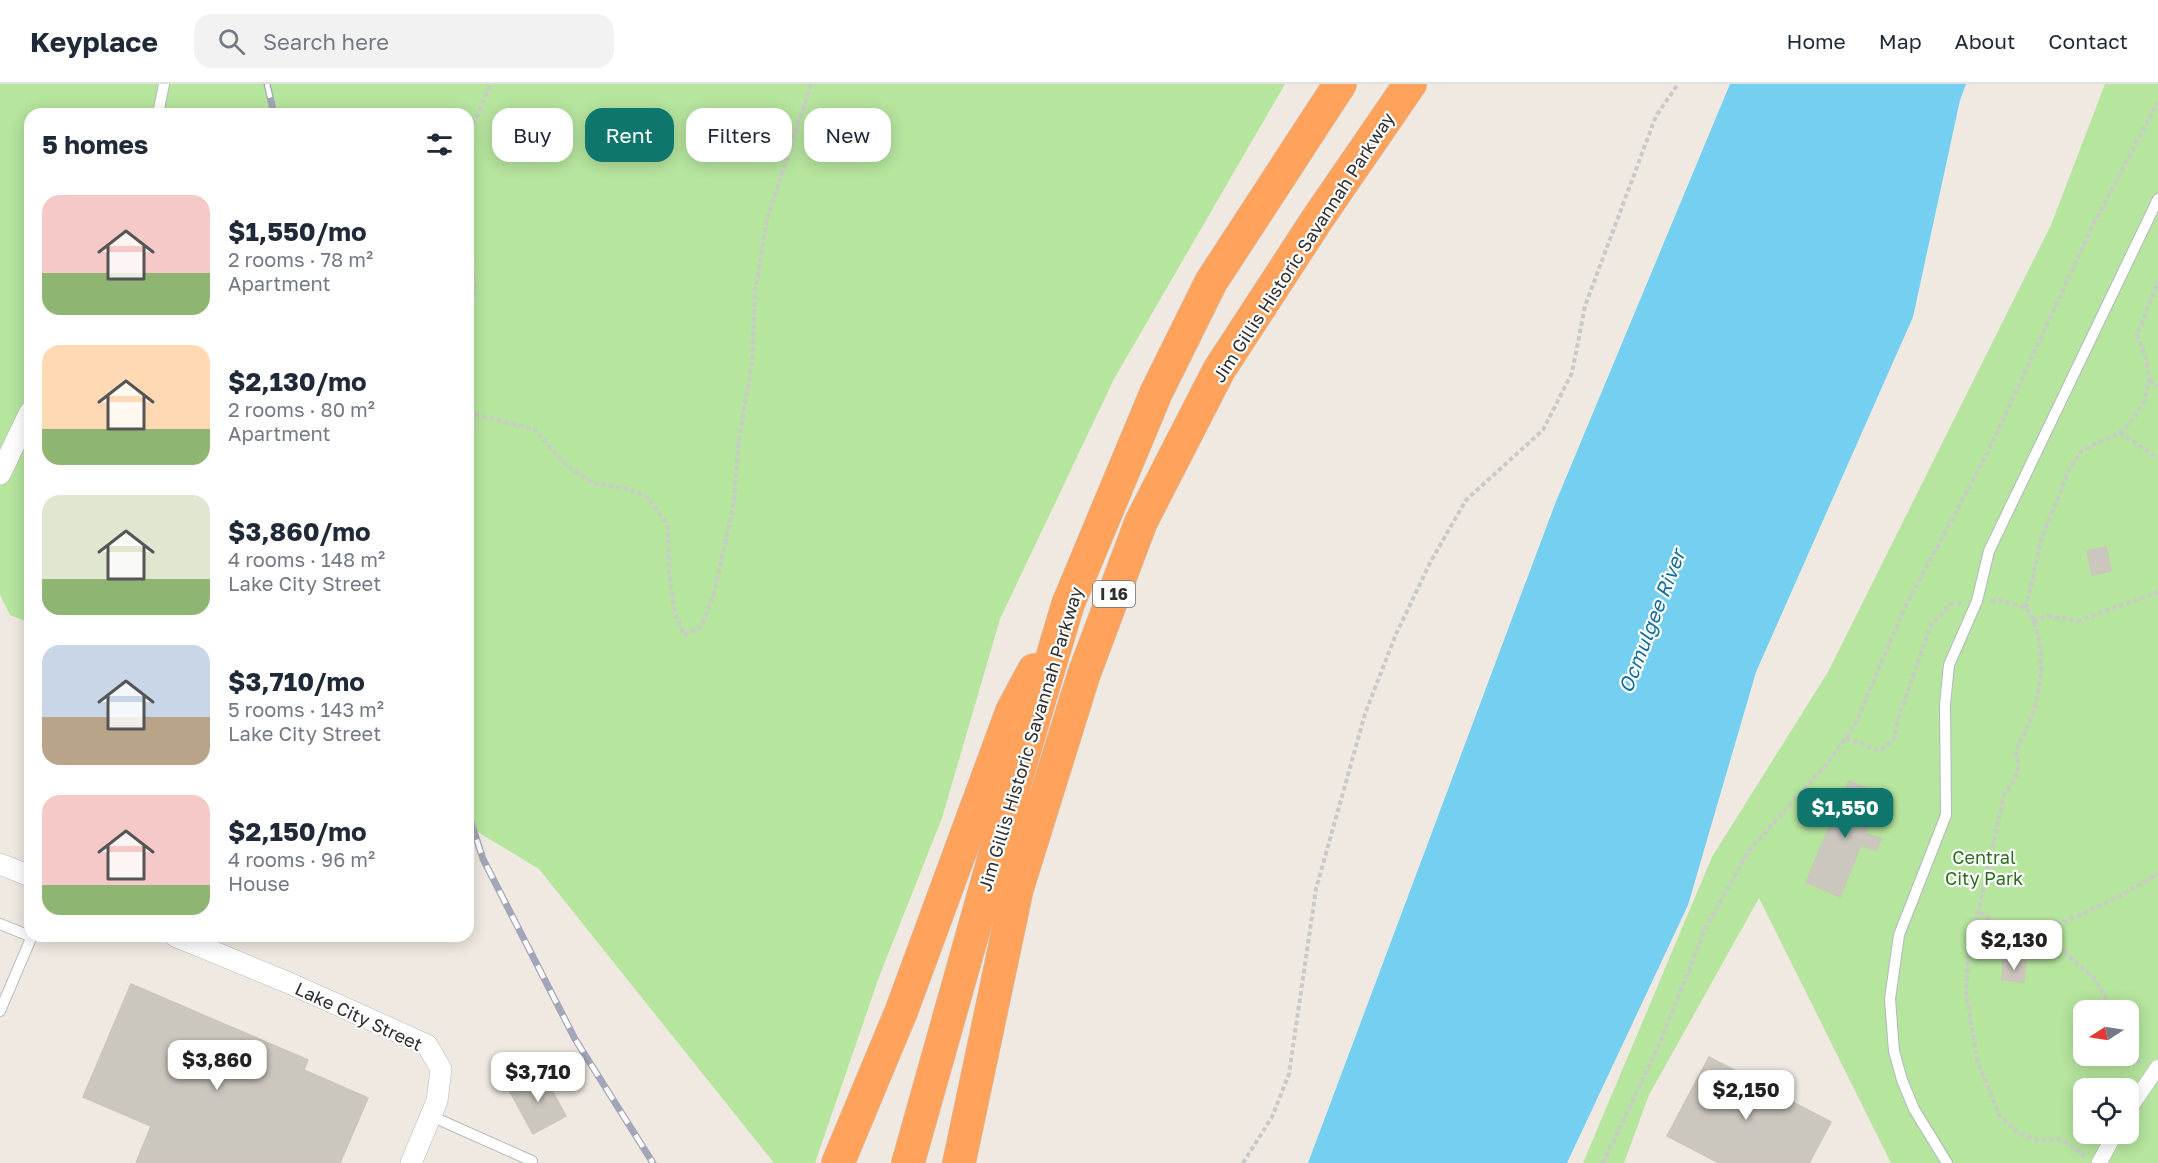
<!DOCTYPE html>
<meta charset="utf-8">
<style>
:root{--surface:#fff;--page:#f2f2f3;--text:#1f2937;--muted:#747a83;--line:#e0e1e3;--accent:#0f766e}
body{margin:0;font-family:"Golos Text",sans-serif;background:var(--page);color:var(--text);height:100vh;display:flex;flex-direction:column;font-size:22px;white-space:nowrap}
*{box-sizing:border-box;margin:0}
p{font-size:20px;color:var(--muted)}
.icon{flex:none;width:33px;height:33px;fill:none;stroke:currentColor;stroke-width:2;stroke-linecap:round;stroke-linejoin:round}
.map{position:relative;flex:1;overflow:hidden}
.sheet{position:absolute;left:24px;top:24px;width:450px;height:834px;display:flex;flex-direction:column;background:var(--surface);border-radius:18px;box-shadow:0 3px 15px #0003}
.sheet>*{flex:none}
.top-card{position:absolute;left:492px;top:24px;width:570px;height:54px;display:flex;gap:12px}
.needle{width:39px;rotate:258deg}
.controls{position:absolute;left:2073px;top:916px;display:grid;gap:12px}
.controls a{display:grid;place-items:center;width:66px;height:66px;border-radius:12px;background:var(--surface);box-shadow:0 3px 15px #0003;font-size:30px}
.price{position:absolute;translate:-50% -51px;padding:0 14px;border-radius:12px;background:#fff;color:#222;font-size:20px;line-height:39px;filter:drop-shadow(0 2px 3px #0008)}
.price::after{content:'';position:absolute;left:50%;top:36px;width:18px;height:14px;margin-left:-9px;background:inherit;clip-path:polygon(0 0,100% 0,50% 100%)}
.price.on{background:var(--accent);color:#fff}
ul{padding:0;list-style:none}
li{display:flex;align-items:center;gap:18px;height:150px;padding:0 18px}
li span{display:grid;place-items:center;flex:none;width:168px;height:120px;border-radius:18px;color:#555}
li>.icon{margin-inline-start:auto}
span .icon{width:72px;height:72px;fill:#fffc;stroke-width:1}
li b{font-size:26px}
h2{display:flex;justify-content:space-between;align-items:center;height:72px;padding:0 18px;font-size:26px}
.chip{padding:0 21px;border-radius:18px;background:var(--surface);box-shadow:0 3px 15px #0003;font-size:21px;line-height:54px}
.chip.on{background:var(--accent);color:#fff}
header{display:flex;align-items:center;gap:36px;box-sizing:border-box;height:84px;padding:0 30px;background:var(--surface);border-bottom:2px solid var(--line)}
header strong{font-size:28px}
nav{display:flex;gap:33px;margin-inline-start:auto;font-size:21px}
.search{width:420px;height:54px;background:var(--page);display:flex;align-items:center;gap:15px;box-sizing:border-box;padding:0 21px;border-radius:18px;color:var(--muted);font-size:22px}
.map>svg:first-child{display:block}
.green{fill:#b6e59e;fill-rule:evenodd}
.water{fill:#75cff0}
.building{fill:#cbc7bf;stroke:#cbc5ba;stroke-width:1.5}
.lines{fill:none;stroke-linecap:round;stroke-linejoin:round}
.service-casing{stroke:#b4b7c1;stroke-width:12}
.pedestrian-casing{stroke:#b4b7c1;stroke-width:16}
.minor-casing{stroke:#b4b7c1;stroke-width:22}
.motorway-casing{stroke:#c9c9c9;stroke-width:34}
.path{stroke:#c9c9c9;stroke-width:4;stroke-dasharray:4.5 3;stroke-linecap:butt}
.service{stroke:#fff;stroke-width:10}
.pedestrian{stroke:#fff;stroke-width:15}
.minor{stroke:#fff;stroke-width:21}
.motorway{stroke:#ffa35c;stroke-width:33}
.rail-casing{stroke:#a3a6b8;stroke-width:7}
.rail{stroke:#fff;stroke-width:4.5;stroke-dasharray:14;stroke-linecap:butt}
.labels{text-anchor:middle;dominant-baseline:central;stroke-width:4.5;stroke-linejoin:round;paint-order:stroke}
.shield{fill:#fff;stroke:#6d6d6d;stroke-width:1.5}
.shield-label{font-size:16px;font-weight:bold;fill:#2e2e2e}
.street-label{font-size:18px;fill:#2e2e2e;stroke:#fff}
.park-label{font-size:18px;fill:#2c6e1b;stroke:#fff}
.water-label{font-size:20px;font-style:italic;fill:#0d6fa3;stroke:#fff}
</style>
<header>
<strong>Keyplace</strong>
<div class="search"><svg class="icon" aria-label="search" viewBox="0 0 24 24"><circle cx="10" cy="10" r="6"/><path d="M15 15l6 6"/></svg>Search here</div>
<nav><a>Home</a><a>Map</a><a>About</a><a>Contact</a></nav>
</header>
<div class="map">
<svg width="2158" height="1079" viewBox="0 0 2158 1079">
<rect width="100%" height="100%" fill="#efe9e1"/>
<path class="green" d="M 0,0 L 1285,0 L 1114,295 L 1000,535 L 942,734 L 879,893 L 815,1079 L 774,1079 L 539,785 L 468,742 L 468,30 L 30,30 L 30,539 L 10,531 L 0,511 Z
M 2105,0 L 2158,0 L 2158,1079 L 1891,1079 L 1759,814 L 1649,1011 L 1624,1079 L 1583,1079 L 1712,773 L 1828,588 L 2051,141 ZM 2084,927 L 2128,927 L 2128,972 L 2084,972 ZM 2084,1005 L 2128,1005 L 2128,1050 L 2084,1050 Z"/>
<path class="water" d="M 1730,0 L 1966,0 L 1960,16 L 1913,233 L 1756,588 L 1688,821 L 1567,1079 L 1308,1079 L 1555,420 Z"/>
<path class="building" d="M 2106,463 L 2111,487 L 2092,491 L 2087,467 Z
M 1849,697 L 1881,711 L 1865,749 L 1881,755 L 1876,767 L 1861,761 L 1840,813 L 1806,798 Z
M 2003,876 L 2026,877 L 2024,898 L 2002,896 Z
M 131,900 L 308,976 L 304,986 L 368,1014 L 340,1079 L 136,1079 L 151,1042 L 83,1013 Z
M 1709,973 L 1757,998 L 1761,992 L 1786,1005 L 1783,1013 L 1831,1038 L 1809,1079 L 1719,1079 L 1667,1052 Z
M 542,988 L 566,1032 L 533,1050 L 509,1006 Z"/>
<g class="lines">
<g class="service-casing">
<path id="service" d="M 158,30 L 164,0
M 0,840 L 32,853
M 0,927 L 32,852
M 431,1032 L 532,1077
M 1947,1079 L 1914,1025 L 1902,996 L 1894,967 L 1890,915 L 1899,851 L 1946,731 L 1945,620 L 1949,581 L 1977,517 L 1989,467 L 2158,115"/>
</g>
<g class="pedestrian-casing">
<path id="pedestrian" d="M 2128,1027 L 2158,983
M 2099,1079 L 2115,1050"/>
</g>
<g class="minor-casing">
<path id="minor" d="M 0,390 L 30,328
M 0,780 L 30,792
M 175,852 L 289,899 L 427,961 L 441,985 L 437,1017 L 411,1079"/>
</g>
<g class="motorway-casing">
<path id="motorway" d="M 838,1079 L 901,928 L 1012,627 L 1034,586
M 908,1079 L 1021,678 L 1068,520 L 1156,309 L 1211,198 L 1340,0
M 959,1079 L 1017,805 L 1084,590 L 1141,438 L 1219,286 L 1318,134 L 1410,0"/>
</g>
<path class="path" d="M 468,46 L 479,29 L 490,0
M 468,171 C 477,194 475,212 468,235
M 2149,297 L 2158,302
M 468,318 L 473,330 L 534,345 L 566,381 L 593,399 L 629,405 L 649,414 L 668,443 L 669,490 L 675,529 L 684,551 L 702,542 L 714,508 L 733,425 L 739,355 L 752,279 L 755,207 L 767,135 L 811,0
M 2120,349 L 2158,374
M 1991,517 L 1999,516 L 2026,524 C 2053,564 2040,628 2015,667 C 2023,686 2015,695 2004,711 L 1968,873 L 1966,909 L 1977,975 L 1999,1031 L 2019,1049 L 2038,1056 L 2058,1055 L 2071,1061 L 2086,1074
M 2026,524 L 2041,456 L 2069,386 L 2082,366 L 2120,349 L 2134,334 L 2144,317 L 2149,297 L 2146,275 L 2137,251 L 2158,197
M 2033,537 L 2048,532 L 2078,537 L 2158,508
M 1846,654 L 1880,667 L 1894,655 L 1898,635 L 1931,541 L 1951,520 L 1962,519
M 1980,828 C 1988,834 1997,843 2007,846 C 2042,858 2126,808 2158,790
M 2023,849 L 2064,868 L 2094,894 L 2113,927
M 1969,872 L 2006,846
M 2128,955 L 2140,982
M 1243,1079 L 1272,1033 L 1289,990 L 1316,805 L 1365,630 L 1396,550 L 1431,477 L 1466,416 L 1543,346 L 1572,289 L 1585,222 L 1656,32 L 1678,0
M 1603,1079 L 1659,961 L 1706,843 L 1750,765 L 1827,680 L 1855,641 L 1904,525 L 1989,366 L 2092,143 L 2158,18"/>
<use href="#service" class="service"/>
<use href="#pedestrian" class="pedestrian"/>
<use href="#minor" class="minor"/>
<use href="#motorway" class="motorway"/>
<g class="rail-casing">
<path id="rail" d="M 267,0 L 274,30
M 468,729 L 483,775 L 575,955 L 653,1079"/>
</g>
<use href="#rail" class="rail"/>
</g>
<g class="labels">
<rect class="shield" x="1093" y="497" width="42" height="26" rx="4.5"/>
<g class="shield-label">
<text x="1114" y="510">I 16</text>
</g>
<g class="street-label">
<text transform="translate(1303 163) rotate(-57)">Jim Gillis Historic Savannah Parkway</text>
<text transform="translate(1030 655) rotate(-73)">Jim Gillis Historic Savannah Parkway</text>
<text transform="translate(359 932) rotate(25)">Lake City Street</text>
</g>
<g class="park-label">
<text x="1984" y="773">Central<tspan x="1984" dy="21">City Park</tspan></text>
</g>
<g class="water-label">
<text transform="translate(1651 537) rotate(-69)">Ocmulgee River</text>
</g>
</g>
</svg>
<div class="controls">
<a><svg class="needle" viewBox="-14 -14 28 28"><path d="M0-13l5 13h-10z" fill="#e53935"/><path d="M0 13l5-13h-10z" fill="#747a83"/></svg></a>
<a><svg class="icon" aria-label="locate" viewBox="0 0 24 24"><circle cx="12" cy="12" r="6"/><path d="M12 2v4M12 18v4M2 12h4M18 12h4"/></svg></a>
</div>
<b class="price on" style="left:1845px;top:755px">$1,550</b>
<b class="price" style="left:2014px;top:887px">$2,130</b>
<b class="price" style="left:217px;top:1007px">$3,860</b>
<b class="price" style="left:538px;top:1019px">$3,710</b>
<b class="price" style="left:1746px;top:1037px">$2,150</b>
<div class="top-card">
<a class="chip">Buy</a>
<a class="chip on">Rent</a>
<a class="chip">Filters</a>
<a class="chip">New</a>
</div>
<section class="sheet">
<h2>5 homes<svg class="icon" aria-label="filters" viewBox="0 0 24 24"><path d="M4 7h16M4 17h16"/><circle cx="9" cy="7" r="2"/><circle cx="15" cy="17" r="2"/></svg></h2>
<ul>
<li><span style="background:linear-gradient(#f6c9c9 65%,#8fb573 0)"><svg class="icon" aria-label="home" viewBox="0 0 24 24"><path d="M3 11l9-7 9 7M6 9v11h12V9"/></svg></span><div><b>$1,550/mo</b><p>2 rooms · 78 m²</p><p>Apartment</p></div></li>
<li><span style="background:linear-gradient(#ffd9b3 70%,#8fb573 0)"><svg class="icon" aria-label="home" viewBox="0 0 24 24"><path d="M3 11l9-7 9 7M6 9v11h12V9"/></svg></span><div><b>$2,130/mo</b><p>2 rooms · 80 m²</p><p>Apartment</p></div></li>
<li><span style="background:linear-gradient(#dfe7d0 70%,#8fb573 0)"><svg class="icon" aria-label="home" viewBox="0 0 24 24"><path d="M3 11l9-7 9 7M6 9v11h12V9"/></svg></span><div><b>$3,860/mo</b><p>4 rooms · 148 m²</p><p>Lake City Street</p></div></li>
<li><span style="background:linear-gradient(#c9d6e8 60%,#b9a48a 0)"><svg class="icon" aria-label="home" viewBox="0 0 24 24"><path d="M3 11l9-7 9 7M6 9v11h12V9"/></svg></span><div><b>$3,710/mo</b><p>5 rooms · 143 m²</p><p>Lake City Street</p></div></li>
<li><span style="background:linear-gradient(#f6c9c9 75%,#8fb573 0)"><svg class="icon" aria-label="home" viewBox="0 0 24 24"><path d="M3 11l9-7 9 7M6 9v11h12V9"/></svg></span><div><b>$2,150/mo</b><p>4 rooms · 96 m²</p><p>House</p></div></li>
</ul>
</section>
</div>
